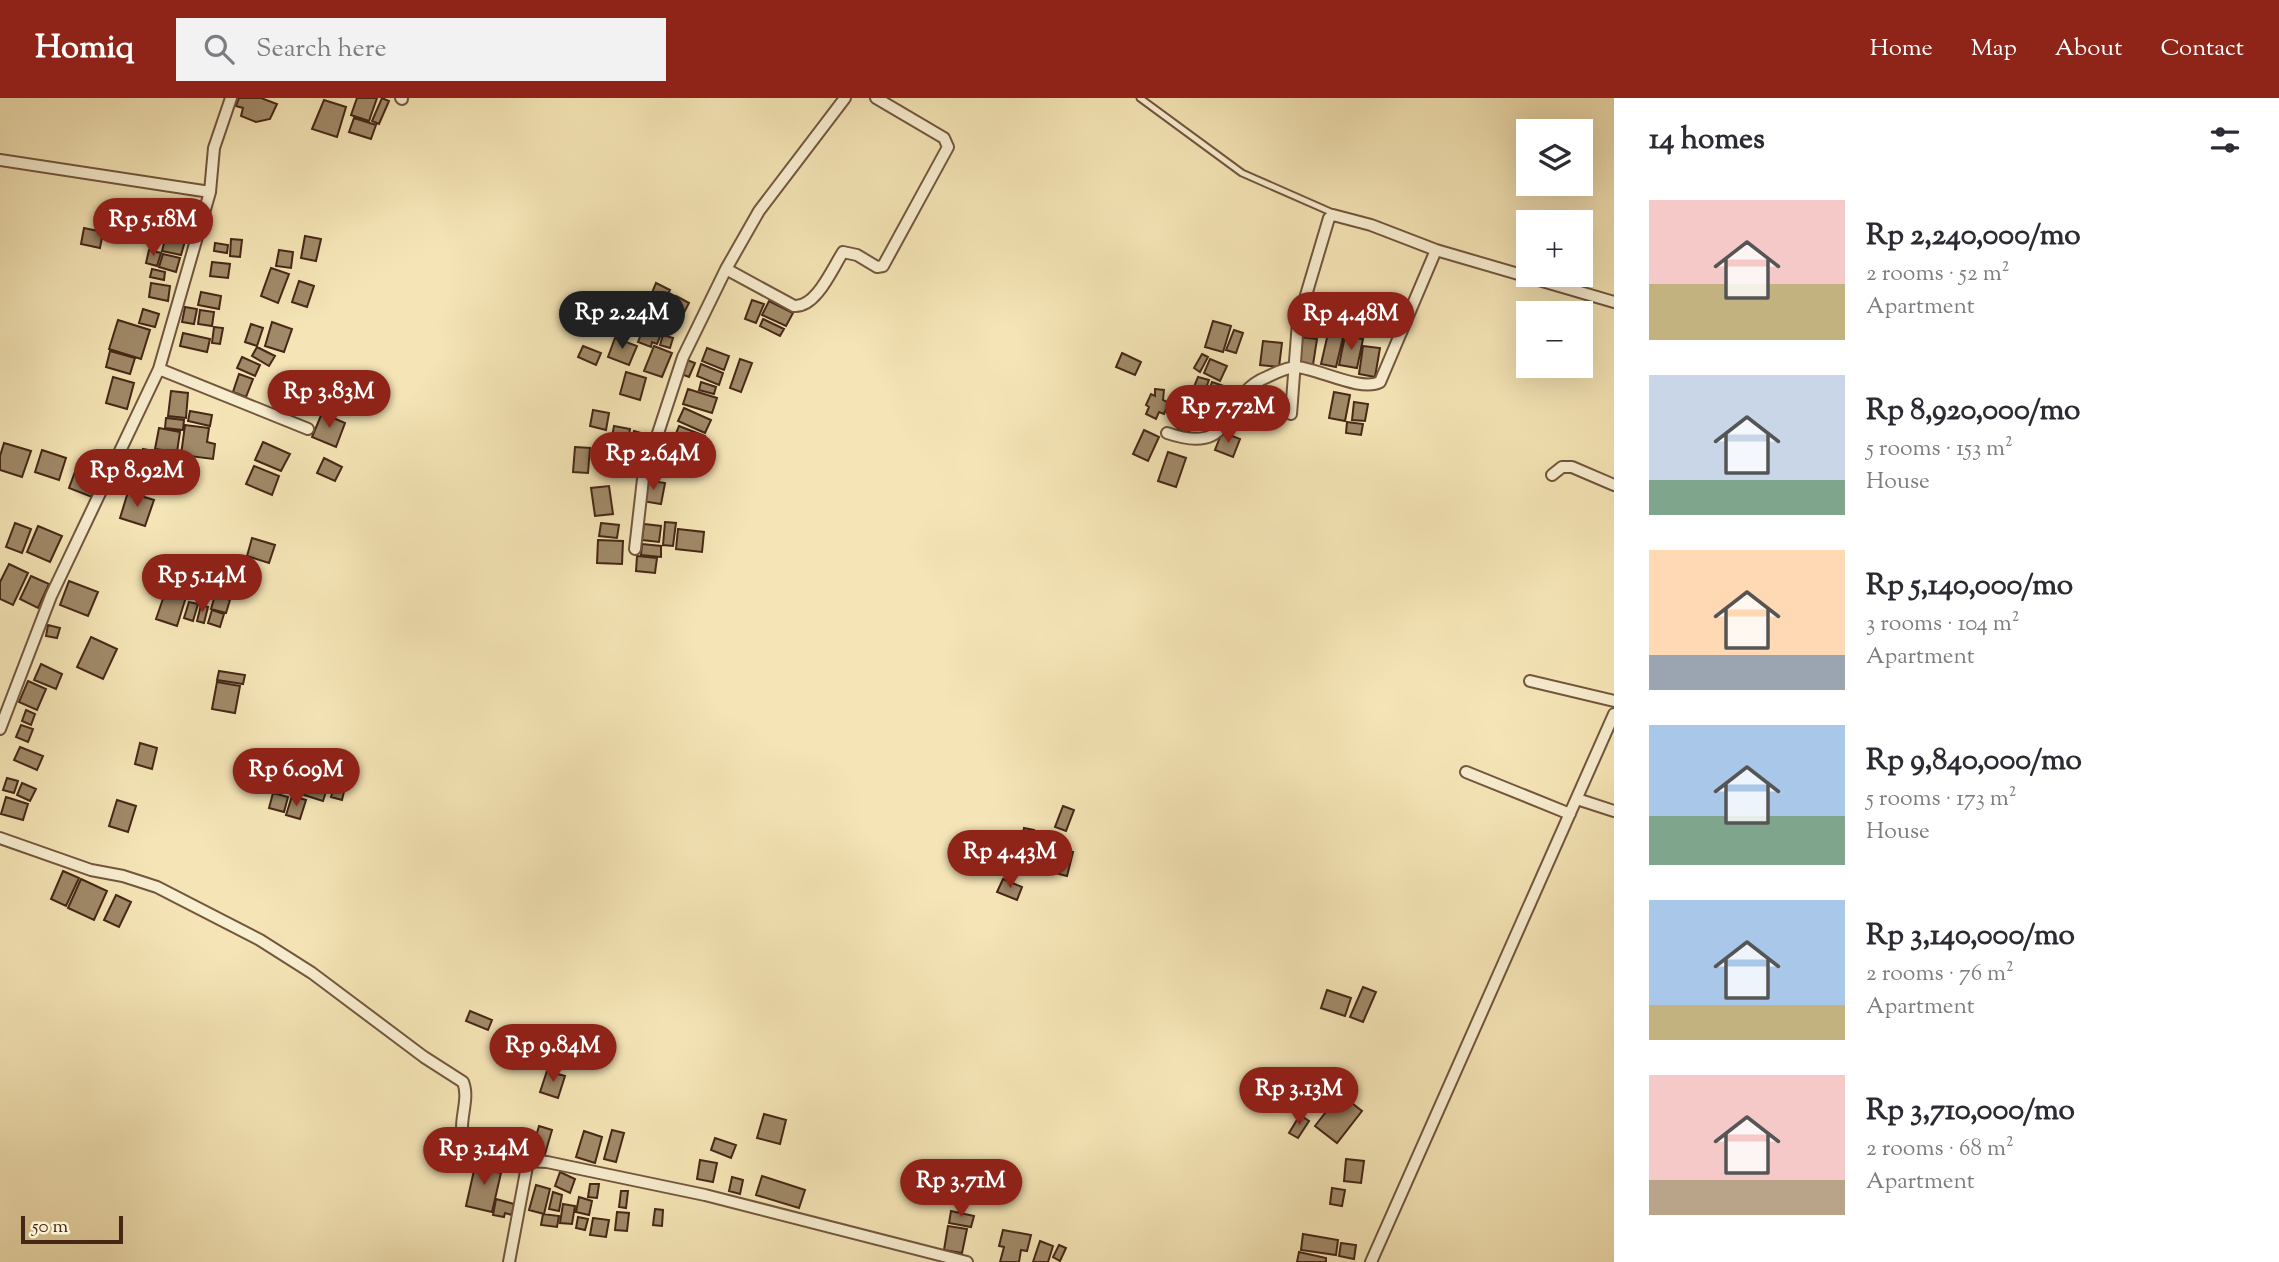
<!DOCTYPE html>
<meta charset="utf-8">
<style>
:root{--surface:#fff;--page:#f2f2f3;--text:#2b2b33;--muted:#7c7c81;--accent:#8f2418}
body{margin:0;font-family:"Sorts Mill Goudy",serif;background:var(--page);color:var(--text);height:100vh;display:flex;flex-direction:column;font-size:26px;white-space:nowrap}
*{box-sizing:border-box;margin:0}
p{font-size:23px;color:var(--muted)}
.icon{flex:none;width:38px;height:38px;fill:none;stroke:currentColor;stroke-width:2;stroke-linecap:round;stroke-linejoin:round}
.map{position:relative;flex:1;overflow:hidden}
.details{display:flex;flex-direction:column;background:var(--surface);width:665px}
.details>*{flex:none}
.tools{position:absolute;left:1516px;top:21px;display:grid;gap:14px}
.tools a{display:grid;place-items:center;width:77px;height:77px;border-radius:0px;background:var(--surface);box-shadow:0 7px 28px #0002;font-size:35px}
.scale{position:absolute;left:21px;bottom:18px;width:102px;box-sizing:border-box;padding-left:7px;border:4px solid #462716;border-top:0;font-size:19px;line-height:24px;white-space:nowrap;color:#462716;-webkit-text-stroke:5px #f8eed0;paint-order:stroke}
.price{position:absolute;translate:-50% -60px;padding:0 16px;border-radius:24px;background:var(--accent);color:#fff;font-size:23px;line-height:46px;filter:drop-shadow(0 2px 4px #0008)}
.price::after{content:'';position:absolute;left:50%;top:42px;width:21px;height:16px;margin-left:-10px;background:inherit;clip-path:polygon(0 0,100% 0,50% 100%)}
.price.active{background:#222;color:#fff}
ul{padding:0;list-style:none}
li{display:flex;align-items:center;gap:21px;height:175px;padding:0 35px}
li span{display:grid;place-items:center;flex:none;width:196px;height:140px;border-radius:0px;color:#555}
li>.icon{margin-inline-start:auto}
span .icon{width:84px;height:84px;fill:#fffc;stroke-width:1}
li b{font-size:30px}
h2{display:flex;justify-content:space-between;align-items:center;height:84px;padding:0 35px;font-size:30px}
header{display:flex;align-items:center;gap:42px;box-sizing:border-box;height:98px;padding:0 35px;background:var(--accent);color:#fff}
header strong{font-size:33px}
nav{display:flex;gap:38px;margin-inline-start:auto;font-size:24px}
.search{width:490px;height:63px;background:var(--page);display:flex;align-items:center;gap:18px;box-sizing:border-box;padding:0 24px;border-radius:0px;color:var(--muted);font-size:26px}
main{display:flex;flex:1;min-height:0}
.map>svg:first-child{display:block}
.building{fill:#a18a69;stroke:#462716;stroke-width:2}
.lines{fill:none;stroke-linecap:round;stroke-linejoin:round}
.lane-casing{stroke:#72563e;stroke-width:9}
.street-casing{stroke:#72563e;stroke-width:14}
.lane{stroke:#f8eed0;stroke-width:5}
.street{stroke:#f8eed0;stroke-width:10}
</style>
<header>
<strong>Homiq</strong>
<div class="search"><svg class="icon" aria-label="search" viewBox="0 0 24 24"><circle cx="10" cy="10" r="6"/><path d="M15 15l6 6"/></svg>Search here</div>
<nav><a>Home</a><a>Map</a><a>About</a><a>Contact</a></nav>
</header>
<main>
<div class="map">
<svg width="1614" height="1164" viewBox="0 0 1614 1164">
<rect width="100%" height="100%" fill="#f5e5b6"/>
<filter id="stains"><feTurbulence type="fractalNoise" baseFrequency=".00286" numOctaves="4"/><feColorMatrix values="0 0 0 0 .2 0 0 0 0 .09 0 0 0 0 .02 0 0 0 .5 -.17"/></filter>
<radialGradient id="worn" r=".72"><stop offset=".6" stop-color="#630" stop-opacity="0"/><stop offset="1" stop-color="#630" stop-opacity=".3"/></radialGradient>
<path class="building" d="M 239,0 L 261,0 L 277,6 L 270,21 L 256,24 L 241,18 L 243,10 L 236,8 Z
M 357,0 L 377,0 L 369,23 L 351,17 Z
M 382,0 L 389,3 L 379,26 L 372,23 Z
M 324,2 L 346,9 L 337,39 L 312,31 Z
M 354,20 L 376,27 L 371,41 L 349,34 Z
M 84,130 L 103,134 L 100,150 L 81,146 Z
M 129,132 L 140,134 L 138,144 L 127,141 Z
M 166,138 L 185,143 L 181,157 L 162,153 Z
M 305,138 L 321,141 L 316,163 L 301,160 Z
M 231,141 L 242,142 L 240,159 L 230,158 Z
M 215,145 L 228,147 L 227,155 L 214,153 Z
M 149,152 L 161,155 L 157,168 L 146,165 Z
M 279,152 L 293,154 L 291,170 L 276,168 Z
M 163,156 L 180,160 L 176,174 L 159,169 Z
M 212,164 L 230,166 L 228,180 L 210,178 Z
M 271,170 L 289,176 L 278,205 L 261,198 Z
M 152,171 L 165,174 L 164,182 L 150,179 Z
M 299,183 L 314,188 L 307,209 L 292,204 Z
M 151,185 L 170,188 L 168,203 L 149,199 Z
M 656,185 L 670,192 L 662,208 L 649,202 Z
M 201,194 L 221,198 L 219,211 L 198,207 Z
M 676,198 L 689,205 L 675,232 L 662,225 Z
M 752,202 L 764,206 L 756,225 L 745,221 Z
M 769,203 L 793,215 L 786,228 L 762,217 Z
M 643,205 L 662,212 L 658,222 L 639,214 Z
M 185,209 L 197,211 L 194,226 L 182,224 Z
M 143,211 L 159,216 L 155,229 L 139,225 Z
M 200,212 L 214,214 L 212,228 L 198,226 Z
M 763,221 L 784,231 L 780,238 L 760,228 Z
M 118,222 L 150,232 L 141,261 L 109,251 Z
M 1213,223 L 1231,228 L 1223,254 L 1205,249 Z
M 272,224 L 292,231 L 284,254 L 265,248 Z
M 646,224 L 658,229 L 657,232 L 662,234 L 657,246 L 652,244 L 651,249 L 638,244 Z
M 251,226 L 263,230 L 257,248 L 245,244 Z
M 214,229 L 223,230 L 220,246 L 212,245 Z
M 1329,231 L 1344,235 L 1336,269 L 1321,266 Z
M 1234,232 L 1243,235 L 1236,255 L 1226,252 Z
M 183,235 L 210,241 L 207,254 L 180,248 Z
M 663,237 L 673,240 L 670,250 L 660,247 Z
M 1345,238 L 1363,241 L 1357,270 L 1339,267 Z
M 1301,239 L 1317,241 L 1313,267 L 1298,265 Z
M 615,240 L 637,248 L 629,267 L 608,259 Z
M 1263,243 L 1282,245 L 1279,269 L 1260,267 Z
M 583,248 L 601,255 L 596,267 L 578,259 Z
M 654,248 L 672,255 L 662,279 L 644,273 Z
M 1363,248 L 1380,250 L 1375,279 L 1359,276 Z
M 257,249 L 275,258 L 269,268 L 252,258 Z
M 707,250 L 729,258 L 724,272 L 702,263 Z
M 110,253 L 135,260 L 130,276 L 106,269 Z
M 1122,255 L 1141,264 L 1135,277 L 1116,269 Z
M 1202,256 L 1208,259 L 1200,274 L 1194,270 Z
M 242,259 L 260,267 L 255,278 L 237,270 Z
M 740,261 L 752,265 L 741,294 L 730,290 Z
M 1210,261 L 1227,268 L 1220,283 L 1204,275 Z
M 687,262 L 695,265 L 689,279 L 681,276 Z
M 701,266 L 723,275 L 719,287 L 697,278 Z
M 626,274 L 646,280 L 640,302 L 620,296 Z
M 239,276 L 253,281 L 246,299 L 233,294 Z
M 113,279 L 134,285 L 127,311 L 106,305 Z
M 1198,279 L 1209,282 L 1202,300 L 1191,296 Z
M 701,284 L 716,289 L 714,296 L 699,292 Z
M 1212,284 L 1230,290 L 1223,309 L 1205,303 Z
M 688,291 L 717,300 L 712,315 L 683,306 Z
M 1155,291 L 1164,292 L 1163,302 L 1169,305 L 1164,316 L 1159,314 L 1156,321 L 1146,316 L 1149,309 L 1146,307 L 1151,296 L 1155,298 Z
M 171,293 L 188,295 L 186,320 L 168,318 Z
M 1334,294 L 1350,297 L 1345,323 L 1329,320 Z
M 1354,304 L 1368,306 L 1365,323 L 1352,322 Z
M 684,310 L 711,322 L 705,335 L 678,323 Z
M 593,312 L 609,315 L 606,332 L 590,328 Z
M 1187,312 L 1199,322 L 1186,337 L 1174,327 Z
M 190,313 L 212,317 L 210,328 L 188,323 Z
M 322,315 L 345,325 L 336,349 L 312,339 Z
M 166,320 L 184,322 L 183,332 L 165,330 Z
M 1347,324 L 1363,326 L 1361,337 L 1346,335 Z
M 185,327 L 209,330 L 207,344 L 215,346 L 213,361 L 181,357 Z
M 614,328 L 630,331 L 627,347 L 611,344 Z
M 679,328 L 705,338 L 701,348 L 675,338 Z
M 159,330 L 180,334 L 177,354 L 155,351 Z
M 1144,332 L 1159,339 L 1148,363 L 1133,356 Z
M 634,333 L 648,337 L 644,356 L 629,352 Z
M 1222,334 L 1240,341 L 1233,359 L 1215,352 Z
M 263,344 L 290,356 L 281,373 L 255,362 Z
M 4,345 L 31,353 L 22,379 L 0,372 L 0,358 Z
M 601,346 L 612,348 L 608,368 L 596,366 Z
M 614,348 L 626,351 L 621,372 L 609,369 Z
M 575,349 L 590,350 L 588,375 L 573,374 Z
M 143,351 L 175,357 L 164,394 L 148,390 L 150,383 L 139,380 L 141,372 L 154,375 L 155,370 L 139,366 Z
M 42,352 L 66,360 L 59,382 L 35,374 Z
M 670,353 L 704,356 L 703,371 L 668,368 Z
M 628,354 L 638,357 L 632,376 L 622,374 Z
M 1168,354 L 1186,360 L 1176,389 L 1158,383 Z
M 324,360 L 342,369 L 335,383 L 317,375 Z
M 79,363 L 102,371 L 92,399 L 69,390 Z
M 254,368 L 279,378 L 272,397 L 246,386 Z
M 645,382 L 665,385 L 661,406 L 642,403 Z
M 609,388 L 613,416 L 595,418 L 591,390 Z
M 128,394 L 154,402 L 145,428 L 120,420 Z
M 665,424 L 676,425 L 673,448 L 663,447 Z
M 15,425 L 31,431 L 22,455 L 6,449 Z
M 601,425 L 619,427 L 617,440 L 599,438 Z
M 644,426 L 661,428 L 659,444 L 642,442 Z
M 38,428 L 62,438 L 50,464 L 27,454 Z
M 678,431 L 704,434 L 702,454 L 676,451 Z
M 252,440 L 275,447 L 269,465 L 247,458 Z
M 598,442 L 623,443 L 622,466 L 597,465 Z
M 642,446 L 661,448 L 661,459 L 641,457 Z
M 637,458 L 657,460 L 655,475 L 636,473 Z
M 9,466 L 28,475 L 13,507 L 0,501 L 0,484 Z
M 31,478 L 49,486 L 38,510 L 20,501 Z
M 69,483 L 98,494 L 88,518 L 60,507 Z
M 166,492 L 186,499 L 177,528 L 156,521 Z
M 215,497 L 230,502 L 226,515 L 211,511 Z
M 189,504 L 198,506 L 193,523 L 184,520 Z
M 201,507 L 208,509 L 204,525 L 197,523 Z
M 212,512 L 224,516 L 220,529 L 208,525 Z
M 48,527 L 60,530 L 57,540 L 46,538 Z
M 91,539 L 117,551 L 103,581 L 77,569 Z
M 41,566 L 62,576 L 56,591 L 34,582 Z
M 219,573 L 245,577 L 243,586 L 217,582 Z
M 28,583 L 46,591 L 37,612 L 19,604 Z
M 217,584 L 240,588 L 235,615 L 212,611 Z
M 26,612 L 35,616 L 31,627 L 22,623 Z
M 21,627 L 33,631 L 28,644 L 16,639 Z
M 140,645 L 157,650 L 152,671 L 135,666 Z
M 20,649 L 43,658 L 37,672 L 14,662 Z
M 307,674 L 330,681 L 323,703 L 301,696 Z
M 7,680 L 18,683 L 14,695 L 3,692 Z
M 336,682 L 346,685 L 342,702 L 331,699 Z
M 22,685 L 36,691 L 30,703 L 17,697 Z
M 273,695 L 288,699 L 284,714 L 269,710 Z
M 292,698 L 306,702 L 300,721 L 286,717 Z
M 6,699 L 28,706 L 23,722 L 1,716 Z
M 117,702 L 136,708 L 128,734 L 109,728 Z
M 1063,708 L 1074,712 L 1066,733 L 1055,729 Z
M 1024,730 L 1034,732 L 1031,748 L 1021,746 Z
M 1018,747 L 1034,751 L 1028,773 L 1012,769 Z
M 1061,751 L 1073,754 L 1067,778 L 1055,775 Z
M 63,773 L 79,780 L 66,808 L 51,801 Z
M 81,781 L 107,793 L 94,822 L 68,810 Z
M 1003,781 L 1022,789 L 1017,802 L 997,794 Z
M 116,797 L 131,804 L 119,829 L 104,822 Z
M 1363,889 L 1376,894 L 1363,924 L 1350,919 Z
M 1327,892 L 1351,900 L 1345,918 L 1321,910 Z
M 470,913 L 492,922 L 488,932 L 466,923 Z
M 547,973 L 565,978 L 558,1000 L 540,994 Z
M 1340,996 L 1362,1013 L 1337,1045 L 1315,1028 Z
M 764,1016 L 786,1022 L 780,1046 L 757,1040 Z
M 1300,1017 L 1309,1023 L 1298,1040 L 1289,1035 Z
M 539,1028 L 552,1032 L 545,1056 L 532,1052 Z
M 612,1032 L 624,1035 L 616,1064 L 604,1061 Z
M 584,1033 L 602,1039 L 595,1065 L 576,1059 Z
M 715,1040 L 736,1047 L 731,1060 L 711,1052 Z
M 481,1059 L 490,1061 L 488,1072 L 501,1075 L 492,1114 L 466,1108 L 475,1068 L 479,1069 Z
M 1346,1061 L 1364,1063 L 1361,1085 L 1344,1083 Z
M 700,1062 L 717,1065 L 713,1084 L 697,1081 Z
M 560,1074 L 575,1081 L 570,1095 L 555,1088 Z
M 762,1078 L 805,1092 L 799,1110 L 756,1097 Z
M 732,1079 L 743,1082 L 740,1096 L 729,1093 Z
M 590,1086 L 599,1086 L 597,1100 L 588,1099 Z
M 536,1087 L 550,1091 L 544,1116 L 529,1112 Z
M 1332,1090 L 1345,1092 L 1342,1108 L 1330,1106 Z
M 621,1093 L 628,1093 L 626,1110 L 619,1109 Z
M 553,1094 L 562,1097 L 559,1113 L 549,1111 Z
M 579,1099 L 592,1103 L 589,1117 L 576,1114 Z
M 496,1101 L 514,1106 L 512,1117 L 505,1115 L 504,1119 L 493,1117 Z
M 563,1106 L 575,1108 L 572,1126 L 560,1125 Z
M 655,1111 L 663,1112 L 662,1128 L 653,1127 Z
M 951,1113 L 974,1118 L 971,1129 L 949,1125 Z
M 617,1114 L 629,1115 L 627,1133 L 615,1132 Z
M 543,1116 L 559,1118 L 557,1129 L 541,1127 Z
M 578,1119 L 588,1121 L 585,1132 L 576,1130 Z
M 593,1120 L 609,1122 L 606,1139 L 590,1137 Z
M 948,1128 L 967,1131 L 962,1155 L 944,1152 Z
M 1003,1132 L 1031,1137 L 1027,1153 L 1021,1152 L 1019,1164 L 1000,1164 L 1004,1149 L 999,1148 Z
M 1303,1136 L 1338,1142 L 1336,1157 L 1301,1152 Z
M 1040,1143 L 1053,1148 L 1048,1164 L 1033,1164 Z
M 1341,1145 L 1356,1147 L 1354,1161 L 1339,1158 Z
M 1059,1147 L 1066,1150 L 1060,1163 L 1053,1159 Z
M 1299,1154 L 1326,1160 L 1326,1164 L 1297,1164 Z"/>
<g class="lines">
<g class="lane-casing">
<path id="lane" d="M 1140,0 L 1242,75 L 1333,115"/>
</g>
<g class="street-casing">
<path id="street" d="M 401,0 L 402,1
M 0,62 L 210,94
M 726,171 L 794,208 C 816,210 832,171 843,154 L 857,157 L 877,169 L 883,168 L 948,49 L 944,40 L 876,0
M 159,271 L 308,331
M 1291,316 L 1298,224 L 1329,120 L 1333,117 L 1371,127 L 1436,152 L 1614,204
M 1167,335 C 1240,360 1218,298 1267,279 C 1275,275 1288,269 1297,269 C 1319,271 1361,294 1380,284 L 1436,152
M 1552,377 L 1562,369 L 1572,369 L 1614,387
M 635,451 L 643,381 L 683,259 L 726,171 L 759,113 L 845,0
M 1530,583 L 1614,603
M 0,631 L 51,498 L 159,271 L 210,94 L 214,50 L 231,0
M 1466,674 L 1570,716
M 1577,701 L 1614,713
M 0,740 L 91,772 L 123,778 L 157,789 L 260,842 L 312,875 L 424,959 L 463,984 C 471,1003 455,1028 466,1045 L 528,1063 L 547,1064 L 705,1097 L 967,1164
M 509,1164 L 528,1063
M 1371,1164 L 1614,616"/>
</g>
<use href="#lane" class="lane"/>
<use href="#street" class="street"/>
</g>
<rect width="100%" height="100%" filter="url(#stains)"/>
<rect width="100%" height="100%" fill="url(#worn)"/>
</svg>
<div class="tools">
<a><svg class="icon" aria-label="layers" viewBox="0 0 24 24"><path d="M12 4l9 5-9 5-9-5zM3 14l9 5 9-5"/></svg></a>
<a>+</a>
<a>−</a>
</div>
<div class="scale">50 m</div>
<b class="price" style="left:153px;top:160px">Rp 5.18M</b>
<b class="price active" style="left:622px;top:253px">Rp 2.24M</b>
<b class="price" style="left:1351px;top:254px">Rp 4.48M</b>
<b class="price" style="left:329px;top:332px">Rp 3.83M</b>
<b class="price" style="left:1228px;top:347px">Rp 7.72M</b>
<b class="price" style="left:653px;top:394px">Rp 2.64M</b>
<b class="price" style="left:137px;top:411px">Rp 8.92M</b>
<b class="price" style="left:202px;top:516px">Rp 5.14M</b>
<b class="price" style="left:296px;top:710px">Rp 6.09M</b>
<b class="price" style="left:1010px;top:792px">Rp 4.43M</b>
<b class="price" style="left:553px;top:986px">Rp 9.84M</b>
<b class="price" style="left:1299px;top:1029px">Rp 3.13M</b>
<b class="price" style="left:484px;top:1089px">Rp 3.14M</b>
<b class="price" style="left:961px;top:1121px">Rp 3.71M</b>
</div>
<section class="details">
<h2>14 homes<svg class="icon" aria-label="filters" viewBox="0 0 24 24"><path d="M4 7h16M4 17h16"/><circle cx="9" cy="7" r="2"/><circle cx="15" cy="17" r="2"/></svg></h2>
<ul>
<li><span style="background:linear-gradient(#f6c9c9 60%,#c2b280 0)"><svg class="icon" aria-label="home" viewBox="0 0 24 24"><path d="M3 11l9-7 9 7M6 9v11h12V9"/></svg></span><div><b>Rp 2,240,000/mo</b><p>2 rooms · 52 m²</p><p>Apartment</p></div></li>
<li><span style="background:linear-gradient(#c9d6e8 75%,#7fa58c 0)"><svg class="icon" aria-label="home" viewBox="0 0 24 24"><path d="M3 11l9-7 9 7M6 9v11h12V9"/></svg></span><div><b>Rp 8,920,000/mo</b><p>5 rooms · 153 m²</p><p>House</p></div></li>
<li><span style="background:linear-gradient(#ffd9b3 75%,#9aa5b1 0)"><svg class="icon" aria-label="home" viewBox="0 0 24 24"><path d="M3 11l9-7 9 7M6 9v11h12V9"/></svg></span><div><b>Rp 5,140,000/mo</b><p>3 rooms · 104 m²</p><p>Apartment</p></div></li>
<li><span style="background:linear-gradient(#a9c7e8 65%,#7fa58c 0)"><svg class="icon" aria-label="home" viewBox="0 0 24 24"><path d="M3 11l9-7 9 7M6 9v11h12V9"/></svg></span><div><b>Rp 9,840,000/mo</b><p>5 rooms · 173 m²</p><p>House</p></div></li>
<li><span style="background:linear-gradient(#a9c7e8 75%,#c2b280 0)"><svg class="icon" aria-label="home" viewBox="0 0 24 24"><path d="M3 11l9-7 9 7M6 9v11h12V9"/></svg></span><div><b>Rp 3,140,000/mo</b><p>2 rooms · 76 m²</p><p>Apartment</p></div></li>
<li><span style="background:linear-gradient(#f6c9c9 75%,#b9a48a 0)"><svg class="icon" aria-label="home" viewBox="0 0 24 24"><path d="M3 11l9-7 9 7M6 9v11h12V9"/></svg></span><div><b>Rp 3,710,000/mo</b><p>2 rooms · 68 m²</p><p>Apartment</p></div></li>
</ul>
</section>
</main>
